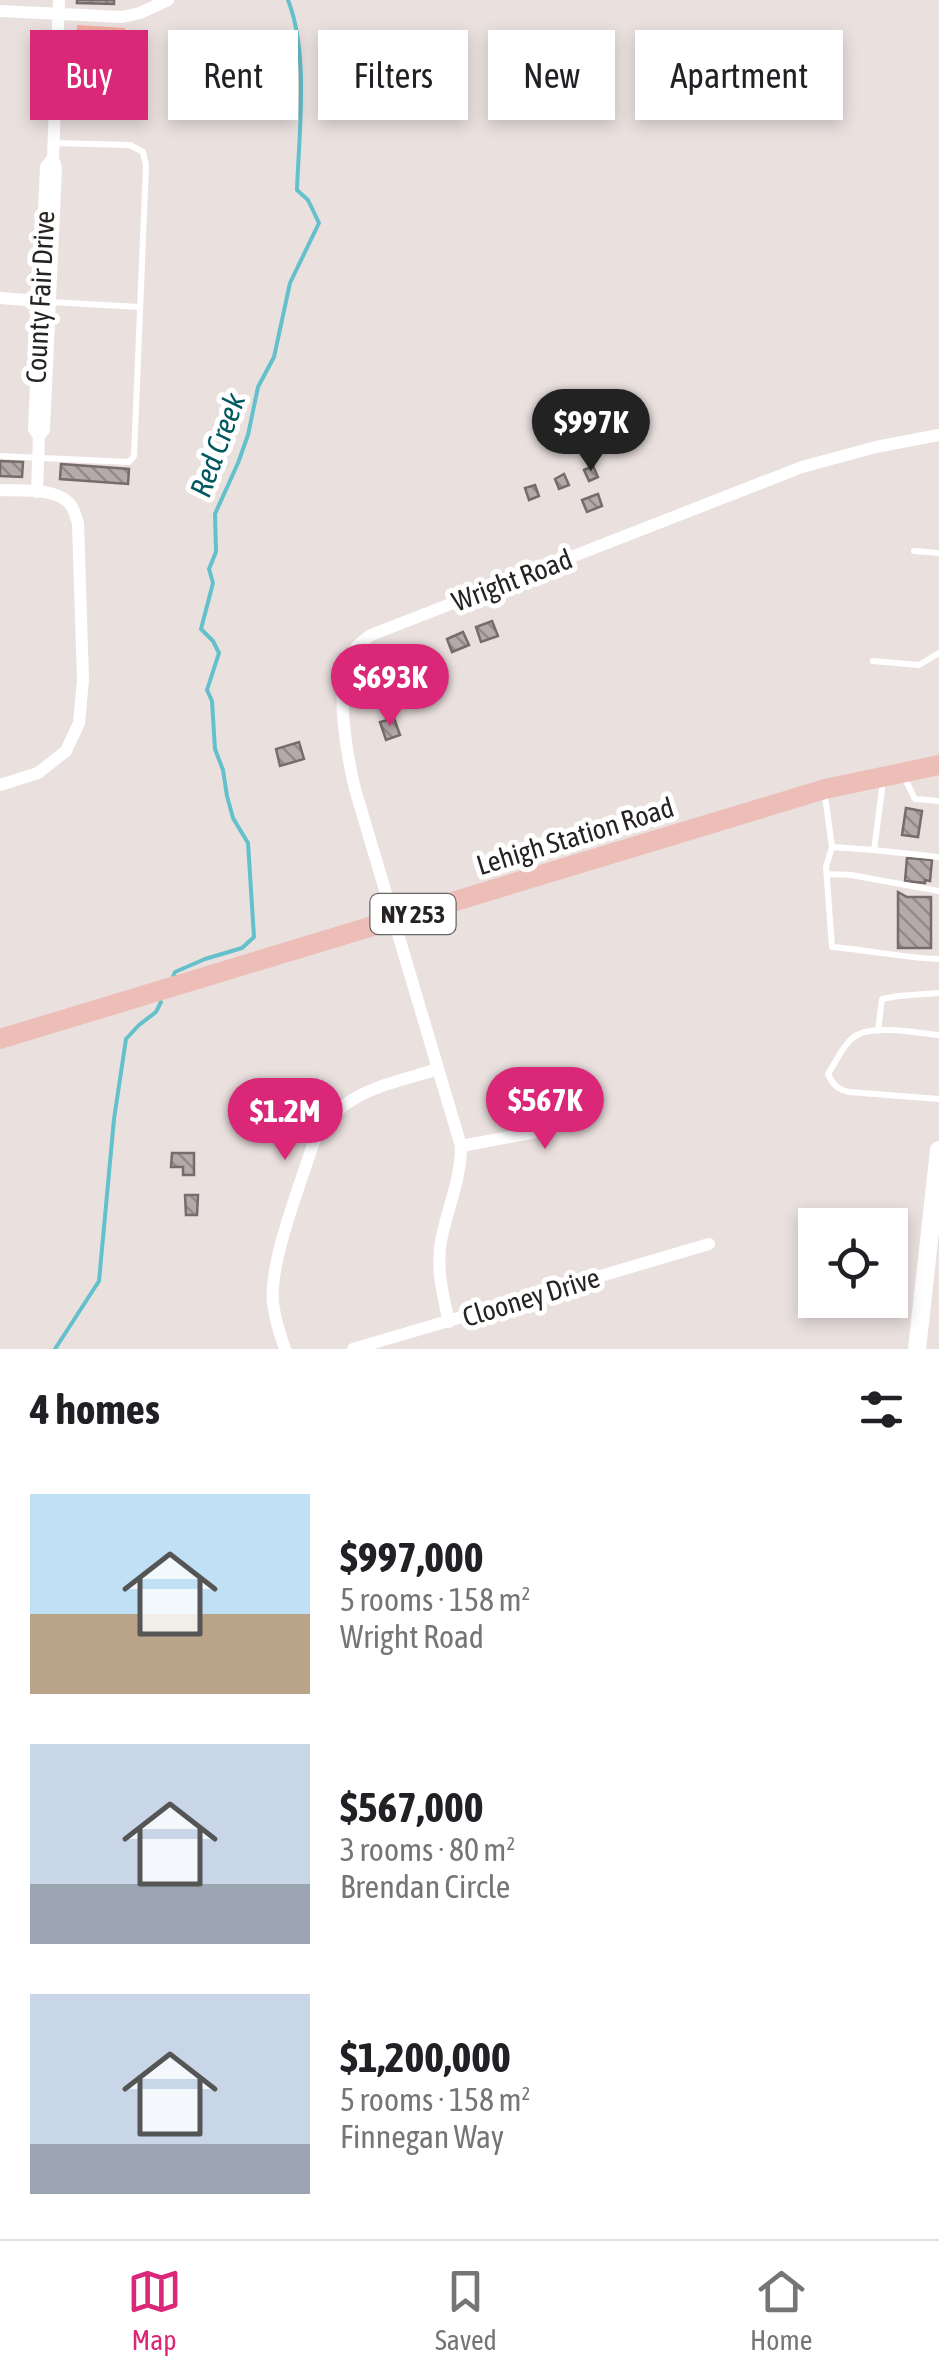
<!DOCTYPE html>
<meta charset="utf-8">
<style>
:root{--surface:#fff;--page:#f2f2f2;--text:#202124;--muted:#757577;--line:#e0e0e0;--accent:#db2777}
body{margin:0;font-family:"Asap Condensed",sans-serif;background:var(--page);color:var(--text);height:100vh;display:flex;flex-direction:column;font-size:38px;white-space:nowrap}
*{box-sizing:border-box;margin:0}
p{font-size:32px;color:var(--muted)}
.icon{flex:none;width:55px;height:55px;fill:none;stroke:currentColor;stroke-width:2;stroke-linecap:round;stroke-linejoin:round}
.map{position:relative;height:1349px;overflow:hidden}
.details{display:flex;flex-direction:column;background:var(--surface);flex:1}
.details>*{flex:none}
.banner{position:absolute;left:30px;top:30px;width:880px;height:90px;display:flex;gap:20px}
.buttons{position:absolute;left:798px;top:1208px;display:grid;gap:20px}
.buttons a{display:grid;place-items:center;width:110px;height:110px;border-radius:0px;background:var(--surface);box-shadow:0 5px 15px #0003;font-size:50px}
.price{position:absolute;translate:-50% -85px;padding:0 22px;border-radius:35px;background:var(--accent);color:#fff;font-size:32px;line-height:65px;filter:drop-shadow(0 2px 5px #0008)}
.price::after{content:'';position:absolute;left:50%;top:60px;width:30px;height:22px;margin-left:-15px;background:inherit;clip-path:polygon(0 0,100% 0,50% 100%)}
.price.selected{background:#222;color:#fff}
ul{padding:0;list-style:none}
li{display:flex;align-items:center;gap:30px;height:250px;padding:0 30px}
li span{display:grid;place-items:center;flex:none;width:280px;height:200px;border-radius:0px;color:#555}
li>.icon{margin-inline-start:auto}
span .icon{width:120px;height:120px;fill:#fffc;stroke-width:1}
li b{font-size:42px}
h2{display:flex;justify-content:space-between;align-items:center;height:120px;padding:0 30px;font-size:42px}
.tag{padding:0 35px;border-radius:0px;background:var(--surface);box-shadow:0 5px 15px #0003;font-size:35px;line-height:90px}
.tag.selected{background:var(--accent);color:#fff}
.tab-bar{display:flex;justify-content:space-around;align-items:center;height:140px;border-top:2px solid var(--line);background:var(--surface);font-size:28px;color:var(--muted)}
.tab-bar a{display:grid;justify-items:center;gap:5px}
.tab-bar .selected{color:var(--accent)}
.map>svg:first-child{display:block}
.park{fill:#f5aca1}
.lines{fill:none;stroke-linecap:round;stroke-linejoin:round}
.stream{stroke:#64c0cb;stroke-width:4}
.building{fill:url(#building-back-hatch);stroke:#756c6b;stroke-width:2.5}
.service{stroke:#fff;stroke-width:6}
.minor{stroke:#fff;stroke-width:12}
.secondary{stroke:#fff;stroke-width:18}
.primary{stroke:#edbeb7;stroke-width:20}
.labels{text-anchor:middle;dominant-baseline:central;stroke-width:10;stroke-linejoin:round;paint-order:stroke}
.shield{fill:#fff;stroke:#686565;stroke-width:2.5}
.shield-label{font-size:25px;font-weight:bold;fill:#272323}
.street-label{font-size:28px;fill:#272323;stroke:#fff}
.water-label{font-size:30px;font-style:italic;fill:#025860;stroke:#fff}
</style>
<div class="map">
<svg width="939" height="1349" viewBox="0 0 939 1349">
<defs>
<pattern id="building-back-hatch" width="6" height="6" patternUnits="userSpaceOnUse" patternTransform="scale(2.5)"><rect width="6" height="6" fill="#b4aaa9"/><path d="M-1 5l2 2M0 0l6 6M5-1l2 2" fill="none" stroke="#928a89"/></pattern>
</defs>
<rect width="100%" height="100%" fill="#eae1df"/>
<path class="park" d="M 77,25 L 125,28 L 123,60 L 75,57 Z
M 80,77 L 141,79 L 140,111 L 79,108 Z"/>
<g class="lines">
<path class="stream" d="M 173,977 L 175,972 L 205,959 L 242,948 L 254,937 L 248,843 L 233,818 L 227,796 L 223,770 L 215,749 L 212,701 L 207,690 L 219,653 L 213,641 L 201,629 L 213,583 L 209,569 L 216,552 L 215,514 L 238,463 L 248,435 L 258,387 L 274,357 L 290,283 L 319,223 L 308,200 L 297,190 C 299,132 309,53 288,0
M 55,1349 L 99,1281 L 114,1119 L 126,1039 L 139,1025 L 156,1012 L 161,1002"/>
</g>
<path class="building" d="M 77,0 L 114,0 L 114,4 L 77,3 Z
M 0,461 L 23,462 L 22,477 L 0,476 Z
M 61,464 L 129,469 L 128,484 L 60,479 Z
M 593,466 L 598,477 L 589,481 L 584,470 Z
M 564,474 L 569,485 L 559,489 L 555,479 Z
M 535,485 L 539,496 L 529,500 L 525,488 Z
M 598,494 L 602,506 L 587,512 L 582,500 Z
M 492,621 L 498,636 L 481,642 L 476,627 Z
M 463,632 L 469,645 L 452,652 L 447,639 Z
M 390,682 L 395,704 L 380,708 L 375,686 Z
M 394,718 L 400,735 L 386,740 L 380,722 Z
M 299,742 L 304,759 L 280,766 L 276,749 Z
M 906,808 L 922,811 L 918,837 L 902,835 Z
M 907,858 L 932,860 L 930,881 L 925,880 L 925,883 L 905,881 Z
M 898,892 L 907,897 L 931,897 L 931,948 L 898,948 Z
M 172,1153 L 194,1153 L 194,1175 L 183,1175 L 183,1167 L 171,1167 Z
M 185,1195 L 198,1195 L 197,1215 L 186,1215 Z"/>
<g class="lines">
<path class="service" d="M 50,302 L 139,307
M 0,456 L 129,462 L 134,456 L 146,166 L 143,152 L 130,145 L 53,143
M 914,551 L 939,553
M 873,661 L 919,665 L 939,653
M 904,777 L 915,799 L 939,801
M 883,782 L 874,850 L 939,857
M 825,796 L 832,847 L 874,850
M 832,847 L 826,867 L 832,947 C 869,950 903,958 939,959
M 827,874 L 851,875 L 939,891
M 878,1031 L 882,999 L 898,996 L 939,993
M 939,1035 C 918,1033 876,1025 857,1035 C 845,1041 836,1062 828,1074 C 833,1085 837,1089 849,1092 L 939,1099"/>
<path class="minor" d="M 0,11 L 122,17 L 140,13 L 168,0
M 53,158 L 46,167 L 34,429 L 39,436 L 44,430 L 56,168 L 53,158 L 59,0
M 0,298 L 40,301
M 0,490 C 21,491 60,487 72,507 C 75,512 76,518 78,523 L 83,680 L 79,723 L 66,751 L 38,773 L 0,785
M 37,492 L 39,436
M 461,1146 L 542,1131 L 548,1125 L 544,1087
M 449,1322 C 443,1296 436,1268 441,1241 C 447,1209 461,1180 461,1146 L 355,789 C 347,756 335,690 349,659 C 353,648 362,642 371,635 L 802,467 L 876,447 L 939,435
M 285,1349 C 280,1335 275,1319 273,1303 C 269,1262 300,1186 313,1144 C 338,1091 387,1085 438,1069
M 353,1349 L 709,1244"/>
<path class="secondary" d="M 917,1349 L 939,1150"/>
<path class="primary" d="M 0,1039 L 825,789 L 939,765"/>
</g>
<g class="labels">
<rect class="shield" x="370.5" y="894" width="85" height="40" rx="8"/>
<g class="shield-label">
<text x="413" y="914">NY 253</text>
</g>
<g class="street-label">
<text transform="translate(40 297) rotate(-87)">County Fair Drive</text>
<text transform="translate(512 580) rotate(-21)">Wright Road</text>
<text transform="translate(575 836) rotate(-17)">Lehigh Station Road</text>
<text transform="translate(531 1297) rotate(-17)">Clooney Drive</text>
</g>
<g class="water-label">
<text transform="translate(217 445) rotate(-70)">Red Creek</text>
</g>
</g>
</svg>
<div class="buttons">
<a><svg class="icon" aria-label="locate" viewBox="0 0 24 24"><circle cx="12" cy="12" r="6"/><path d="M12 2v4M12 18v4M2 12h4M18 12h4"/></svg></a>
</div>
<b class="price selected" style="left:591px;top:474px">$997K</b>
<b class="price" style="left:390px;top:729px">$693K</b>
<b class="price" style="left:545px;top:1152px">$567K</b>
<b class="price" style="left:285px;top:1163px">$1.2M</b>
<div class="banner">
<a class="tag selected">Buy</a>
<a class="tag">Rent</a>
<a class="tag">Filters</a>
<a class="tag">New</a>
<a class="tag">Apartment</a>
</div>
</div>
<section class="details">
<h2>4 homes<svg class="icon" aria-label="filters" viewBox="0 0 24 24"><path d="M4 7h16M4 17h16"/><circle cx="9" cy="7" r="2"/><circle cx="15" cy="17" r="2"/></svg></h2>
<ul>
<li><span style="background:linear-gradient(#bfe0f5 60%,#b9a48a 0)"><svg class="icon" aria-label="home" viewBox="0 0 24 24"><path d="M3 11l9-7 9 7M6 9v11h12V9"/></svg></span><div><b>$997,000</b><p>5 rooms · 158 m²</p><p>Wright Road</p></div></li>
<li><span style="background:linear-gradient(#c9d6e8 70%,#9aa5b1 0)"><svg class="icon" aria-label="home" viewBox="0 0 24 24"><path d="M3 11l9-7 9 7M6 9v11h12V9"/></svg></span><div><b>$567,000</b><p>3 rooms · 80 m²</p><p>Brendan Circle</p></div></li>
<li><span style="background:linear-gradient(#c9d6e8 75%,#9aa5b1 0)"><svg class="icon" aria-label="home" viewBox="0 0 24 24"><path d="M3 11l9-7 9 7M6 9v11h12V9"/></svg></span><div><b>$1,200,000</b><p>5 rooms · 158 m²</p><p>Finnegan Way</p></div></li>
</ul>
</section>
<nav class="tab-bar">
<a class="selected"><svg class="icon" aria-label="map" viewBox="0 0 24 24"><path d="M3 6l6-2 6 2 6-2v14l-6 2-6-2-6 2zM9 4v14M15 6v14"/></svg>Map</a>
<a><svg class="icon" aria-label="saved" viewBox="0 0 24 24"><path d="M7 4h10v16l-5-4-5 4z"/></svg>Saved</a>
<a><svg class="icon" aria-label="home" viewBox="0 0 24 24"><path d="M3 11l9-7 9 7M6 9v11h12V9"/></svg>Home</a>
</nav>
